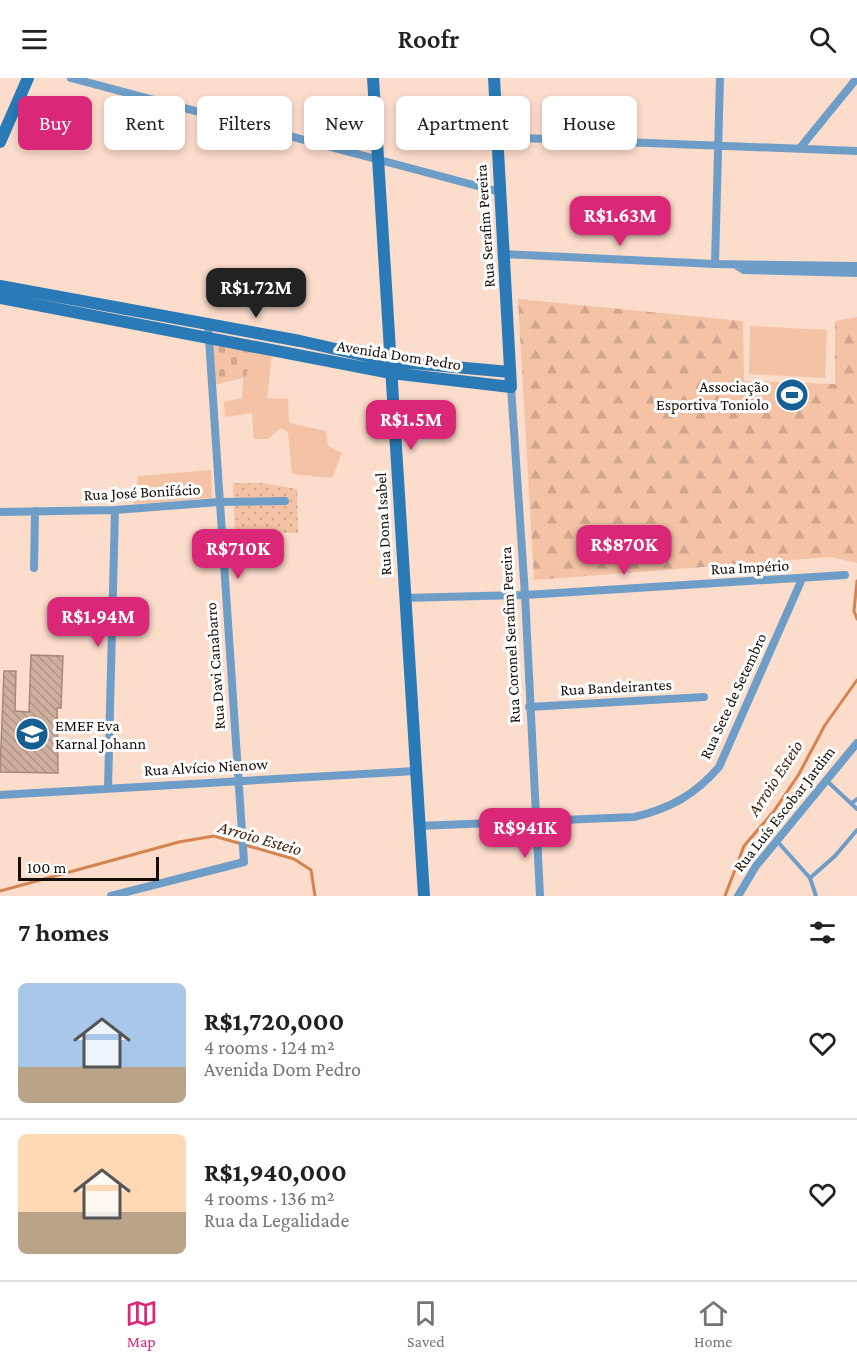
<!DOCTYPE html>
<meta charset="utf-8">
<style>
body{margin:0;font-family:"Crimson Pro",serif;background:#f6f6f6;color:#202124;height:100vh;display:flex;flex-direction:column;font-size:22px;white-space:nowrap}
*{box-sizing:border-box;margin:0}
p{font-size:20px;color:#757577}
.icon{flex:none;width:33px;height:33px;fill:none;stroke:currentColor;stroke-width:2;stroke-linecap:round;stroke-linejoin:round}
.map{position:relative;height:818px;overflow:hidden}
.sheet{display:flex;flex-direction:column;background:#fff;flex:1}
.sheet>*{flex:none}
.top-card{position:absolute;left:18px;top:18px;width:822px;height:54px;display:flex;gap:12px}
.scale{position:absolute;left:18px;bottom:15px;width:141px;box-sizing:border-box;padding-left:6px;border:3px solid #170d07;border-top:0;font-size:16px;line-height:21px;white-space:nowrap;color:#170d07;-webkit-text-stroke:4px #fff;paint-order:stroke}
.price{position:absolute;translate:-50% -51px;padding:0 14px;border-radius:12px;background:#db2777;color:#fff;font-size:20px;line-height:39px;filter:drop-shadow(0 2px 3px #0008)}
.price::after{content:'';position:absolute;left:50%;top:36px;width:18px;height:14px;margin-left:-9px;background:inherit;clip-path:polygon(0 0,100% 0,50% 100%)}
.price.on{background:#222;color:#fff}
ul{padding:0;list-style:none}
li{display:flex;align-items:center;gap:18px;height:150px;padding:0 18px}
li+li{border-top:2px solid #e0e0e0}
li span{display:grid;place-items:center;flex:none;width:168px;height:120px;border-radius:9px;color:#555}
li>.icon{margin-inline-start:auto}
span .icon{width:72px;height:72px;fill:#fffc;stroke-width:1}
li b{font-size:26px}
h2{display:flex;justify-content:space-between;align-items:center;height:72px;padding:0 18px;font-size:26px}
.pill{padding:0 21px;border-radius:9px;background:#fff;box-shadow:0 3px 9px #0003;font-size:21px;line-height:54px}
.pill.on{background:#db2777;color:#fff}
header{display:flex;justify-content:space-between;align-items:center;height:78px;padding:0 18px;background:#fff;font-size:27px;font-weight:600}
.tab-bar{display:flex;justify-content:space-around;align-items:center;height:84px;border-top:2px solid #e0e0e0;background:#fff;font-size:16px;color:#757577}
.tab-bar a{display:grid;justify-items:center;gap:3px}
.tab-bar .on{color:#db2777}
.map>svg:first-child{display:block}
.grass{fill:#f4c2a5}
.forest{fill:url(#forest-firs)}
.cemetery{fill:url(#cemetery-stones)}
.park{fill:url(#park-dots)}
.lines{fill:none;stroke-linecap:round;stroke-linejoin:round}
.stream{stroke:#d48351;stroke-width:3}
.building{fill:url(#building-back-hatch);stroke:#a68978;stroke-width:1.5}
.lane{stroke:#6e9ec8;stroke-width:4}
.street{stroke:#6e9ec8;stroke-width:8}
.secondary{stroke:#297ab7;stroke-width:12}
.labels{text-anchor:middle;dominant-baseline:central;stroke-width:6;stroke-linejoin:round;paint-order:stroke}
.street-label{font-size:16px;fill:#170d07;stroke:#fff}
.poi-label{font-size:16px;fill:#170d07;stroke:#fff;text-anchor:end}
.water-label{font-size:18px;font-style:italic;fill:#462510;stroke:#fff}
</style>
<header><svg class="icon" aria-label="menu" viewBox="0 0 24 24"><path d="M4 6h16M4 12h16M4 18h16"/></svg>Roofr<svg class="icon" aria-label="search" viewBox="0 0 24 24"><circle cx="10" cy="10" r="6"/><path d="M15 15l6 6"/></svg></header>
<div class="map">
<svg width="857" height="818" viewBox="0 0 857 818">
<defs>
<pattern id="forest-firs" width="22" height="20" patternUnits="userSpaceOnUse" patternTransform="scale(1.5)"><rect width="22" height="20" fill="#f4c2a5"/><path d="M5 1l3.5 6h-7zM16 11l3.5 6h-7z" fill="#d0a68d"/></pattern>
<pattern id="cemetery-stones" width="16" height="16" patternUnits="userSpaceOnUse" patternTransform="scale(1.5)"><rect width="16" height="16" fill="#f4c2a5"/><path d="M2 7V4a2 2 0 0 1 4 0v3zM10 15v-3a2 2 0 0 1 4 0v3z" fill="#d0a68d"/></pattern>
<pattern id="park-dots" width="8" height="8" patternUnits="userSpaceOnUse" patternTransform="scale(1.5)"><rect width="8" height="8" fill="#f4c2a5"/><path d="M2 2h.1M6 6h.1" fill="none" stroke="#d0a68d" stroke-width="1.8" stroke-linecap="round"/></pattern>
<pattern id="building-back-hatch" width="6" height="6" patternUnits="userSpaceOnUse" patternTransform="scale(1.5)"><rect width="6" height="6" fill="#ceaf9e"/><path d="M-1 5l2 2M0 0l6 6M5-1l2 2" fill="none" stroke="#b09587"/></pattern>
</defs>
<rect width="100%" height="100%" fill="#fcdccb"/>
<path class="grass" d="M 750,248 L 827,252 L 825,300 L 749,296 Z
M 245,272 L 272,276 L 267,320 L 288,321 L 289,345 L 326,353 L 328,368 L 342,375 L 332,400 L 292,396 L 288,354 L 281,350 L 268,361 L 254,361 L 252,335 L 225,339 L 224,324 L 242,320 Z
M 211,392 L 212,420 L 134,426 L 138,398 Z"/>
<path class="forest" d="M 518,221 L 743,243 L 744,303 L 835,306 L 835,243 L 857,239 L 857,485 L 831,479 L 534,502 Z"/>
<path class="cemetery" d="M 212,260 L 253,268 L 246,299 L 215,307 Z"/>
<path class="park" d="M 233,405 L 262,405 L 297,411 L 298,455 L 235,455 Z"/>
<g class="lines">
<path class="stream" d="M 857,503 L 854,533 L 857,541
M 0,813 L 179,764 L 214,758 L 294,781 L 311,792 L 315,818
M 725,818 L 744,768 L 774,733 L 799,696 L 825,647 L 857,602"/>
</g>
<path class="building" d="M 31,577 L 63,578 L 61,630 L 57,630 L 58,695 L 0,694 L 4,593 L 16,593 L 15,633 L 29,634 Z"/>
<g class="lines">
<path class="lane" d="M 827,703 L 857,731
M 852,725 L 857,721
M 777,763 L 810,800 L 816,818
M 810,800 L 835,778 L 857,752"/>
<path class="street" d="M 71,0 L 500,114
M 495,59 L 857,73
M 800,70 L 857,0
M 503,176 L 715,186 L 857,188
M 715,186 L 720,0
M 736,187 L 744,192 L 857,195
M 511,309 L 525,517 L 540,818
M 0,434 L 115,432 L 219,424 L 285,423
M 34,490 L 35,433
M 404,520 L 525,517 L 845,497
M 529,629 L 704,619
M 108,710 L 115,432
M 0,717 L 415,693
M 418,748 L 634,739 C 669,731 695,717 719,689 L 802,501
M 111,818 L 244,784 L 208,246
M 738,818 L 756,788 L 857,665"/>
<path class="secondary" d="M 373,0 L 424,818
M 0,64 L 28,0
M 0,208 L 300,263 L 389,283 L 510,294
M 0,220 L 391,295 L 511,309 L 494,0"/>
</g>
<defs>
<symbol id="stadium-disc" viewBox="-11 -11 22 22"><circle r="9.5" fill="#175f93" stroke="#fff"/><path d="M0-5a6.5 5 0 1 0 0 10a6.5 5 0 1 0 0-10ZM-3.5-1.8h7v3.6h-7Z" fill="#fff"/></symbol>
<symbol id="school-disc" viewBox="-11 -11 22 22"><circle r="9.5" fill="#175f93" stroke="#fff"/><path d="M0-5L7-2L0 1L-7-2ZM-4 1L0 2.5L4 1V4Q0 6-4 4Z" fill="#fff"/></symbol>
</defs>
<g fill-rule="evenodd">
<use href="#stadium-disc" x="773" y="298" width="38" height="38"/>
<use href="#school-disc" x="13" y="637" width="38" height="38"/>
</g>
<g class="labels">
<g class="street-label">
<text transform="translate(485 148) rotate(-94)">Rua Serafim Pereira</text>
<text transform="translate(399 277) rotate(9)">Avenida Dom Pedro</text>
<text transform="translate(142 414) rotate(-3)">Rua José Bonifácio</text>
<text transform="translate(383 446) rotate(-93)">Rua Dona Isabel</text>
<text transform="translate(750 489) rotate(-3)">Rua Império</text>
<text transform="translate(510 557) rotate(-93)">Rua Coronel Serafim Pereira</text>
<text transform="translate(215 588) rotate(-94)">Rua Davi Canabarro</text>
<text transform="translate(616 609) rotate(-3)">Rua Bandeirantes</text>
<text transform="translate(733 618) rotate(-65)">Rua Sete de Setembro</text>
<text transform="translate(206 689) rotate(-3)">Rua Alvício Nienow</text>
<text transform="translate(784 731) rotate(-52)">Rua Luís Escobar Jardim</text>
</g>
<g class="poi-label">
<text x="769" y="308">Associação<tspan x="769" dy="18">Esportiva Toniolo</tspan></text>
<text x="55" y="647" text-anchor="start">EMEF Eva<tspan x="55" dy="18">Karnal Johann</tspan></text>
</g>
<g class="water-label">
<text transform="translate(775 700) rotate(-57)">Arroio Esteio</text>
<text transform="translate(260 760) rotate(16)">Arroio Esteio</text>
</g>
</g>
</svg>
<div class="scale">100 m</div>
<b class="price" style="left:620px;top:169px">R$1.63M</b>
<b class="price on" style="left:256px;top:241px">R$1.72M</b>
<b class="price" style="left:411px;top:373px">R$1.5M</b>
<b class="price" style="left:624px;top:498px">R$870K</b>
<b class="price" style="left:238px;top:502px">R$710K</b>
<b class="price" style="left:98px;top:570px">R$1.94M</b>
<b class="price" style="left:525px;top:781px">R$941K</b>
<div class="top-card">
<a class="pill on">Buy</a>
<a class="pill">Rent</a>
<a class="pill">Filters</a>
<a class="pill">New</a>
<a class="pill">Apartment</a>
<a class="pill">House</a>
</div>
</div>
<section class="sheet">
<h2>7 homes<svg class="icon" aria-label="filters" viewBox="0 0 24 24"><path d="M4 7h16M4 17h16"/><circle cx="9" cy="7" r="2"/><circle cx="15" cy="17" r="2"/></svg></h2>
<ul>
<li><span style="background:linear-gradient(#a9c7e8 70%,#b9a48a 0)"><svg class="icon" aria-label="home" viewBox="0 0 24 24"><path d="M3 11l9-7 9 7M6 9v11h12V9"/></svg></span><div><b>R$1,720,000</b><p>4 rooms · 124 m²</p><p>Avenida Dom Pedro</p></div><svg class="icon" aria-label="heart" viewBox="0 0 24 24"><path d="M12 20l-8-8c-3-5 5-10 8-4 3-6 11-1 8 4z"/></svg></li>
<li><span style="background:linear-gradient(#ffd9b3 65%,#b9a48a 0)"><svg class="icon" aria-label="home" viewBox="0 0 24 24"><path d="M3 11l9-7 9 7M6 9v11h12V9"/></svg></span><div><b>R$1,940,000</b><p>4 rooms · 136 m²</p><p>Rua da Legalidade</p></div><svg class="icon" aria-label="heart" viewBox="0 0 24 24"><path d="M12 20l-8-8c-3-5 5-10 8-4 3-6 11-1 8 4z"/></svg></li>
</ul>
</section>
<nav class="tab-bar">
<a class="on"><svg class="icon" aria-label="map" viewBox="0 0 24 24"><path d="M3 6l6-2 6 2 6-2v14l-6 2-6-2-6 2zM9 4v14M15 6v14"/></svg>Map</a>
<a><svg class="icon" aria-label="saved" viewBox="0 0 24 24"><path d="M7 4h10v16l-5-4-5 4z"/></svg>Saved</a>
<a><svg class="icon" aria-label="home" viewBox="0 0 24 24"><path d="M3 11l9-7 9 7M6 9v11h12V9"/></svg>Home</a>
</nav>
